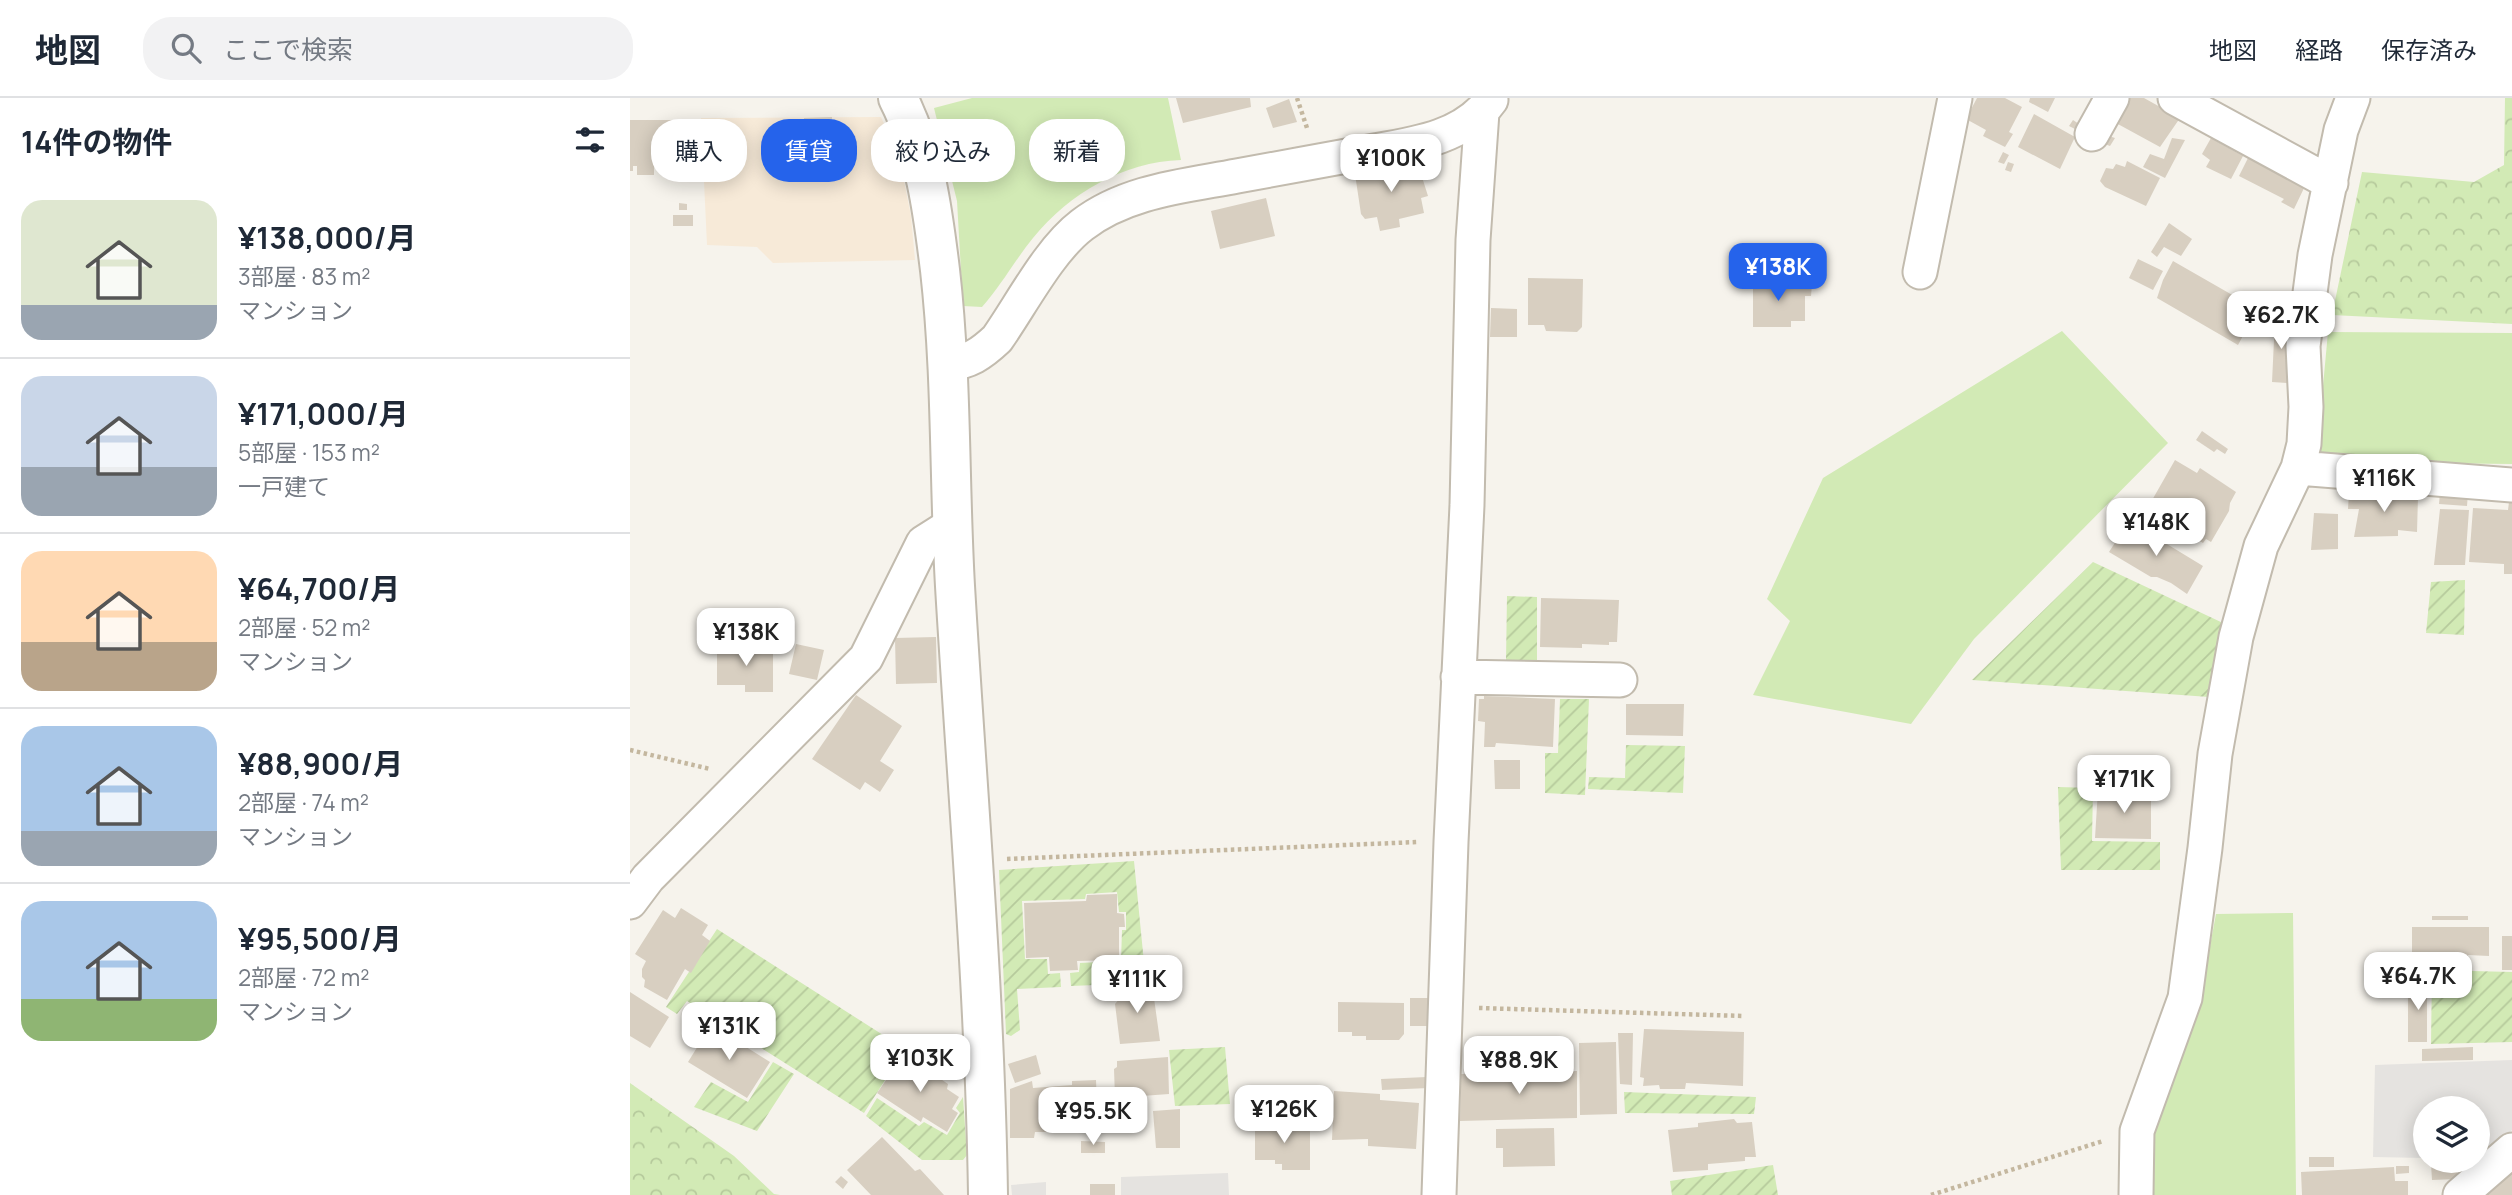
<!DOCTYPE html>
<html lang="ja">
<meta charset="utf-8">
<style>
body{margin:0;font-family:Manrope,"Noto Sans JP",sans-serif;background:#f2f2f3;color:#1f2937;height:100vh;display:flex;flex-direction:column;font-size:26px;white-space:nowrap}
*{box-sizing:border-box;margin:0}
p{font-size:23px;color:#747a83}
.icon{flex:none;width:38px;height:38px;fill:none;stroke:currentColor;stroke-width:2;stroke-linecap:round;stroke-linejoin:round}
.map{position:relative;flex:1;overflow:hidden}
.drawer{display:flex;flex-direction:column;background:#fff;width:630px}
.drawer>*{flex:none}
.hud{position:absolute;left:21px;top:21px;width:665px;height:63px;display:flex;gap:14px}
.controls{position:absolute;left:1783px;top:998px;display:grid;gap:14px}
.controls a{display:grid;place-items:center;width:77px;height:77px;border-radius:50%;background:#fff;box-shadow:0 4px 18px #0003;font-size:35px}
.price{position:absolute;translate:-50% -60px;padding:0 16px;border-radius:14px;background:#fff;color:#222;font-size:23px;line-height:46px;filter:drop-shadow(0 2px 4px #0008)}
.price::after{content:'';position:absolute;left:50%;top:42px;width:21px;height:16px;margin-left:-10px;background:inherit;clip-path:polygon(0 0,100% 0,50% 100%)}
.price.current{background:#2563eb;color:#fff}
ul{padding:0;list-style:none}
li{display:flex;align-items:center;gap:21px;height:175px;padding:0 21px}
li+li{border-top:2px solid #e0e1e3}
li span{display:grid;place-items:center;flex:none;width:196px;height:140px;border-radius:21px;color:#555}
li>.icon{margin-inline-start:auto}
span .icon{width:84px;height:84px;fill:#fffc;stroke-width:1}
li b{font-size:30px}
h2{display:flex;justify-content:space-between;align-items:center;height:84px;padding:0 21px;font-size:30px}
.chip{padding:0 24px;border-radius:28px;background:#fff;box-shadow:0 4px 18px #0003;font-size:24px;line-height:63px}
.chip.current{background:#2563eb;color:#fff}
header{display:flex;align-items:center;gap:42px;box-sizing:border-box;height:98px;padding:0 35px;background:#fff;border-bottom:2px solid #e0e1e3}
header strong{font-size:33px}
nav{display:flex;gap:38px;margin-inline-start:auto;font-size:24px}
.search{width:490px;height:63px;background:#f2f2f3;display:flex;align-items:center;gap:18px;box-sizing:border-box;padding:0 24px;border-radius:28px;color:#747a83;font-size:26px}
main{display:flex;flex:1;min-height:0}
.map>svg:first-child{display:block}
.commercial{fill:#f7ead8}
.grass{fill:#d2eab5}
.forest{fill:url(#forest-crowns)}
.garden{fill:url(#garden-furrows)}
.parking{fill:#e5e3e0}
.building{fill:#d8cfc1}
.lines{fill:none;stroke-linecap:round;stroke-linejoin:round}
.minor-casing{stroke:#c2bbae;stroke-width:37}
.tertiary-casing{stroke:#c2bbae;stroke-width:42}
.path{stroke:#c4b79f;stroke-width:4.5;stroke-dasharray:3.5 3.5;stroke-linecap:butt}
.minor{stroke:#fff;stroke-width:33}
.tertiary{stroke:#fff;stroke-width:38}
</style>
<header>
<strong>地図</strong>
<div class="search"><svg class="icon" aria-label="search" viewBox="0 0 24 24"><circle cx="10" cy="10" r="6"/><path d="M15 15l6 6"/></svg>ここで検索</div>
<nav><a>地図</a><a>経路</a><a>保存済み</a></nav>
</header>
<main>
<section class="drawer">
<h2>14件の物件<svg class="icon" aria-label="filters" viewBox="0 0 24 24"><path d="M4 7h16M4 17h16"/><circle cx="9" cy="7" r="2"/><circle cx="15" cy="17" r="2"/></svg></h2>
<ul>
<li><span style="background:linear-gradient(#dfe7d0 75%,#9aa5b1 0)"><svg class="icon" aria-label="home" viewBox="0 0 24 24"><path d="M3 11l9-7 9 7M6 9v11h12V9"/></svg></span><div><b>¥138,000/月</b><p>3部屋 · 83 m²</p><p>マンション</p></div></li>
<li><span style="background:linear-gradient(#c9d6e8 65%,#9aa5b1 0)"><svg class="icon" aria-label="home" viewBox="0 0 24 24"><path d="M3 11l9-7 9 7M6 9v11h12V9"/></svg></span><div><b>¥171,000/月</b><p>5部屋 · 153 m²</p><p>一戸建て</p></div></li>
<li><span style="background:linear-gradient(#ffd9b3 65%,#b9a48a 0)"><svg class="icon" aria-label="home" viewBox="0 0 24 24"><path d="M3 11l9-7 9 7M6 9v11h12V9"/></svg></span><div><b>¥64,700/月</b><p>2部屋 · 52 m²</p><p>マンション</p></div></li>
<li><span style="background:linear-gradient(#a9c7e8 75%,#9aa5b1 0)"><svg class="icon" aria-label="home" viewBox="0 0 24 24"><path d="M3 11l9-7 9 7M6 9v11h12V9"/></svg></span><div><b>¥88,900/月</b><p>2部屋 · 74 m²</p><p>マンション</p></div></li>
<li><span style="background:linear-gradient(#a9c7e8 70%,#8fb573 0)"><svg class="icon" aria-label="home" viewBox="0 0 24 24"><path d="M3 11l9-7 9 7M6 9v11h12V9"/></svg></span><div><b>¥95,500/月</b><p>2部屋 · 72 m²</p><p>マンション</p></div></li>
</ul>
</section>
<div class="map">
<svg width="1882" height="1097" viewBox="0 0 1882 1097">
<defs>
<pattern id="forest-crowns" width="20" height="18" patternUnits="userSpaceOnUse" patternTransform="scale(1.75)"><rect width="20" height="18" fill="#d2eab5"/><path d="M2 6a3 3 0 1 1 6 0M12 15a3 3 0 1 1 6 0" fill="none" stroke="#b6ca9c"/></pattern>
<pattern id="garden-furrows" width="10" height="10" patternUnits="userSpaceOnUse" patternTransform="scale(1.75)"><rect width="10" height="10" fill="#d2eab5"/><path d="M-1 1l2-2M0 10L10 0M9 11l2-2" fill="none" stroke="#b6ca9c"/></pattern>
</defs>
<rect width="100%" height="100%" fill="#f6f3ec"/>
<path class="commercial" d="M 251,19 L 270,62 L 281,118 L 285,162 L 143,165 L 127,149 L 77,147 L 71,20 Z"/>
<path class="grass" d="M 342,0 L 538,0 L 551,62 C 493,64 440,95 403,140 C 385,162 371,188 352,209 L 333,208 L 327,103 L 304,10 Z
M 1432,233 L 1538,345 L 1344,541 L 1281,626 L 1123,597 L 1160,523 L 1137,501 L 1193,380 Z
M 1698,234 L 1882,235 L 1882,366 L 1698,364 L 1687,353 Z
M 1663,815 L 1666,1097 L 1516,1097 L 1522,1032 L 1569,907 L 1586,816 Z"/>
<path class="forest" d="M 1875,0 L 1882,0 L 1882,226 L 1702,217 L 1732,74 L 1844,84 L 1874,67 Z
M 0,985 L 104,1058 L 144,1096 L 150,1097 L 0,1097 Z"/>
<path class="garden" d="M 1463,464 L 1593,525 L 1579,599 L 1342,582 Z
M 1835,482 L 1834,537 L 1796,535 L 1801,484 Z
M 877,498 L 907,499 L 907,563 L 876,563 Z
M 930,601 L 959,601 L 955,697 L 915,695 L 915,655 L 928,655 Z
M 996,647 L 1055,648 L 1053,695 L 958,691 L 959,679 L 995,680 Z
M 1428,689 L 1463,690 L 1462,743 L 1530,744 L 1530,772 L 1431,772 Z
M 504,763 L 516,885 L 489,888 L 488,896 L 465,898 L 465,887 L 441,888 L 440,875 L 449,874 L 450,865 L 491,863 L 492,832 L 496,832 L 496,814 L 489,814 L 487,794 L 456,796 L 455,801 L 392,803 L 395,861 L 417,861 L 418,876 L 430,875 L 431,889 L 387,891 L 390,932 L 381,938 L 376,936 L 369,772 Z
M 87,831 L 275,951 L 234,1015 L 57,903 L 47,916 L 36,909 Z
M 1802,872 L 1882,874 L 1882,944 L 1801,946 Z
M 595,949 L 600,1006 L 545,1008 L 539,952 Z
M 143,964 L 164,976 L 127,1033 L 64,1009 L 81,984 L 118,1004 Z
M 994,994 L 1126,999 L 1124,1016 L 995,1015 Z
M 333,999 L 337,1057 L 333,1062 L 292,1062 L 236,1018 L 247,1000 L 289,1028 L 294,1024 L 317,1037 L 330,1015 L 326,1010 Z
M 1143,1067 L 1148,1097 L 1042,1097 L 1040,1083 Z"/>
<path class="parking" d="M 1882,962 L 1882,1032 L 1851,1061 L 1848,1061 L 1848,1010 L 1796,1010 L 1795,1060 L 1743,1059 L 1745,967 Z
M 598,1075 L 599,1097 L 491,1097 L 491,1079 Z
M 416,1084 L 416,1097 L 382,1097 L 381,1087 Z"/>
<path class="building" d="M 546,0 L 620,0 L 621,9 L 553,25 Z
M 1347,0 L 1375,0 L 1392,9 L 1379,34 L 1383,36 L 1375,49 L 1353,38 L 1356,32 L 1336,21 Z
M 1400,0 L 1425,0 L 1418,14 L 1399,4 Z
M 1497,0 L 1514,0 L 1550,20 L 1530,49 L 1486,25 Z
M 659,1 L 667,24 L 643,30 L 636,10 Z
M 1404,16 L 1445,39 L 1430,71 L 1388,49 Z
M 202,19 L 203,48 L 175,49 L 174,20 Z
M 0,22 L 59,22 L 59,68 L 24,68 L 24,77 L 7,77 L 7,68 L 3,68 L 3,73 L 0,73 Z
M 1443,22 L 1449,26 L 1445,31 L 1439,28 Z
M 1476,37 L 1485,40 L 1480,48 L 1472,45 Z
M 1542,40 L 1555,42 L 1535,80 L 1513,69 L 1520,56 L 1534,61 Z
M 1581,40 L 1613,58 L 1601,81 L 1576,69 L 1580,62 L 1572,56 Z
M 1373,54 L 1379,57 L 1374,66 L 1368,64 Z
M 1618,60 L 1675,88 L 1664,111 L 1651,104 L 1654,101 L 1609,78 Z
M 781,62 L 786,81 L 792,79 L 798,98 L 791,100 L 794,115 L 769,121 L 770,129 L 750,133 L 747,119 L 735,121 L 731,116 L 725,76 Z
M 1497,63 L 1530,80 L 1516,108 L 1475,89 L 1470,83 L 1476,70 L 1483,71 L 1486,66 L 1495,69 Z
M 1378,64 L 1384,66 L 1381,74 L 1375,72 Z
M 636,100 L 645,138 L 590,151 L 581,113 Z
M 49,105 L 57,106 L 57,112 L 49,112 Z
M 43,117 L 63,117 L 63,128 L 43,128 Z
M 1539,125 L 1562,141 L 1551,158 L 1534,149 L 1527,159 L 1521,154 Z
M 1508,161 L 1533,173 L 1523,192 L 1499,180 Z
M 1543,163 L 1632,214 L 1620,234 L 1615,234 L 1608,247 L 1527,200 L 1533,182 Z
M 898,180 L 953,181 L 952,229 L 947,234 L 916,233 L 914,227 L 898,227 Z
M 1123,180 L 1144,180 L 1144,186 L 1182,186 L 1181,198 L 1175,198 L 1175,223 L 1161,223 L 1161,229 L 1123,229 Z
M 861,210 L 887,211 L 887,239 L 860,239 Z
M 1645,221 L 1660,222 L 1657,285 L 1642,284 Z
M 1572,333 L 1598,351 L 1595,356 L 1587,351 L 1584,354 L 1566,342 Z
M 1545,362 L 1567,375 L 1570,370 L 1606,394 L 1600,405 L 1599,413 L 1581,444 L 1576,441 L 1573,445 L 1517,411 Z
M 1759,391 L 1768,392 L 1769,398 L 1788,399 L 1787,434 L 1768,432 L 1768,438 L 1724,439 L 1729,411 L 1718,411 L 1719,394 L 1758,396 Z
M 1810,394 L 1838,395 L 1837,408 L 1809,406 Z
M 1879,404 L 1882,404 L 1882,476 L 1874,476 L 1874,466 L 1839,464 L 1843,410 L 1878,412 Z
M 1810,411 L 1839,412 L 1835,467 L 1804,467 Z
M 1684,415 L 1708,416 L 1708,451 L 1681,452 Z
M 1499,423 L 1573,468 L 1557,496 L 1541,485 L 1527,479 L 1521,479 L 1479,454 Z
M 911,500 L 989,502 L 987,544 L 979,544 L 979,547 L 952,546 L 952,550 L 910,549 Z
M 306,539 L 307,585 L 266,586 L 265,540 Z
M 166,546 L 194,552 L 187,582 L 159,576 Z
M 87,550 L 143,550 L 143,594 L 115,594 L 115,587 L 87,587 Z
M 226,597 L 272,628 L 250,663 L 264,672 L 250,694 L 235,684 L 230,692 L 182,661 Z
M 854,598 L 925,601 L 923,649 L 866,645 L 865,649 L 854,649 L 855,624 L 848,623 L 849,601 L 854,601 Z
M 996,606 L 1054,606 L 1053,638 L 996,637 Z
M 864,662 L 890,662 L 890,691 L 865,691 Z
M 1468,692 L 1521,694 L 1521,741 L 1465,740 Z
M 487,796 L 487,815 L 494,816 L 495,829 L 489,829 L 489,862 L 447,863 L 448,872 L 420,873 L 419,859 L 396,860 L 394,805 L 456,803 L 457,797 Z
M 51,810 L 78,827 L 72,837 L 80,843 L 61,875 L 55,871 L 37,902 L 14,889 L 15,882 L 12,879 L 12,871 L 16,863 L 5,856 L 33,812 L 45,820 Z
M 1802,818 L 1838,818 L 1838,822 L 1802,822 Z
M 1782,829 L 1859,829 L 1859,858 L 1838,857 L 1838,868 L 1782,868 Z
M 1872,838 L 1882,838 L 1882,872 L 1872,872 Z
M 1778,885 L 1797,885 L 1797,944 L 1778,944 Z
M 522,886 L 530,943 L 490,946 L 485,906 L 490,900 L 490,889 Z
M 0,894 L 39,919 L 20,950 L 0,938 Z
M 780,900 L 804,900 L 804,928 L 780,928 Z
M 708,904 L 774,905 L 774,936 L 769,942 L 736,942 L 736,938 L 722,938 L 722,934 L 708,934 Z
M 81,927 L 140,964 L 117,1000 L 58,964 Z
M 1014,931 L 1114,934 L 1113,988 L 1056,985 L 1055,991 L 1030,991 L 1029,987 L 1013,988 L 1014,980 L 1010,979 Z
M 988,935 L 1003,935 L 1002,987 L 990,986 Z
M 986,944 L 987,1016 L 950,1017 L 949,945 Z
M 1843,949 L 1843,962 L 1792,963 L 1792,951 Z
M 274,956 L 318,986 L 317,991 L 329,999 L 322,1011 L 328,1015 L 317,1034 L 293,1019 L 291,1024 L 247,995 Z
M 406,957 L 411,976 L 385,985 L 378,966 Z
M 538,959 L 539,996 L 485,1000 L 484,971 L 487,969 L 487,963 Z
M 947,973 L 947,1020 L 830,1023 L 831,976 Z
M 797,979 L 799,990 L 752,992 L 751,981 Z
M 466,982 L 468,1034 L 405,1034 L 404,1040 L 380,1040 L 380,991 L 402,983 L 403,990 L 442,987 L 442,983 Z
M 704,993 L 750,996 L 750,1002 L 789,1005 L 786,1051 L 738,1048 L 738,1041 L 702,1042 Z
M 683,994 L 692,994 L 692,1010 L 682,1010 Z
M 550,1011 L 550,1050 L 526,1050 L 523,1013 Z
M 1104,1021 L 1107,1025 L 1122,1024 L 1126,1059 L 1115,1059 L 1115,1063 L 1078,1066 L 1078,1072 L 1043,1074 L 1038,1032 L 1068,1029 L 1068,1025 Z
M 625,1026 L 680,1026 L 680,1072 L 652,1072 L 652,1066 L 645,1066 L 645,1062 L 625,1062 Z
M 924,1030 L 925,1068 L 873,1069 L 873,1050 L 866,1050 L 866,1031 Z
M 252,1039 L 285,1073 L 290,1071 L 314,1097 L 241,1097 L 217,1072 Z
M 451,1043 L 475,1044 L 475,1055 L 451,1055 Z
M 1679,1059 L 1704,1059 L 1704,1069 L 1679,1069 Z
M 1827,1065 L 1828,1081 L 1802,1082 L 1801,1066 Z
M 1766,1068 L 1779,1068 L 1779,1075 L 1766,1076 Z
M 1764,1069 L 1765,1083 L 1778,1083 L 1778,1097 L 1672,1097 L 1671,1074 Z
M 1882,1073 L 1882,1097 L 1857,1097 Z
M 211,1078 L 218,1084 L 213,1091 L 205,1084 Z
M 460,1086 L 485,1086 L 485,1097 L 460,1097 Z"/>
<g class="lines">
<defs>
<path id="minor" d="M 1545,0 L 1701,85
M 1462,36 L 1482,0
M 1290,174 L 1325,0
M 318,266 C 339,264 351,256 367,241 C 391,207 419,152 452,127 C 496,93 554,88 607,78 C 649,70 691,63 733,55 C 778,47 832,42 861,2
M 1668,370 L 1882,387
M 828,579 L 990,582
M 0,804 L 18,780 L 236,560 L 293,445 L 323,426
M 809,1097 L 821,744 L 837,407 L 843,142 L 852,14
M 1506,1097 L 1507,1033 L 1555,900 L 1575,750 L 1585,656 L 1606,539 L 1631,448 L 1668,370 L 1674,346 L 1676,309 L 1673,248 L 1685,157 L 1711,32 L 1723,0
M 1830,1097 L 1882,1052"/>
<path id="tertiary" d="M 268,0 C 295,53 303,114 310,172 C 322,277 319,382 325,488 C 337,691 355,894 358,1097"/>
</defs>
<use href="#minor" class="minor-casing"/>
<use href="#tertiary" class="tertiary-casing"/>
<path class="path" d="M 667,0 L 678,33
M 0,652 L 80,671
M 377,761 L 788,744
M 849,910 L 1114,918
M 1301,1097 L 1473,1043"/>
<use href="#minor" class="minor"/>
<use href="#tertiary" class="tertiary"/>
</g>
</svg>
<div class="controls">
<a><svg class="icon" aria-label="layers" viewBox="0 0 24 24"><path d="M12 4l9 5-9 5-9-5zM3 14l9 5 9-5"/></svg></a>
</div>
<b class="price" style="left:761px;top:96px">¥100K</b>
<b class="price current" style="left:1148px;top:205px">¥138K</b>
<b class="price" style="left:1651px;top:253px">¥62.7K</b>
<b class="price" style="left:1754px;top:416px">¥116K</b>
<b class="price" style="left:1526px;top:460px">¥148K</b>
<b class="price" style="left:116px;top:570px">¥138K</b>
<b class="price" style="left:1494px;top:717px">¥171K</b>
<b class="price" style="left:1788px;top:914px">¥64.7K</b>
<b class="price" style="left:507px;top:917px">¥111K</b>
<b class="price" style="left:99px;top:964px">¥131K</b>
<b class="price" style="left:290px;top:996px">¥103K</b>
<b class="price" style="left:889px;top:998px">¥88.9K</b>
<b class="price" style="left:654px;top:1047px">¥126K</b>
<b class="price" style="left:463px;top:1049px">¥95.5K</b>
<div class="hud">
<a class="chip">購入</a>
<a class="chip current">賃貸</a>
<a class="chip">絞り込み</a>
<a class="chip">新着</a>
</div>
</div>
</main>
